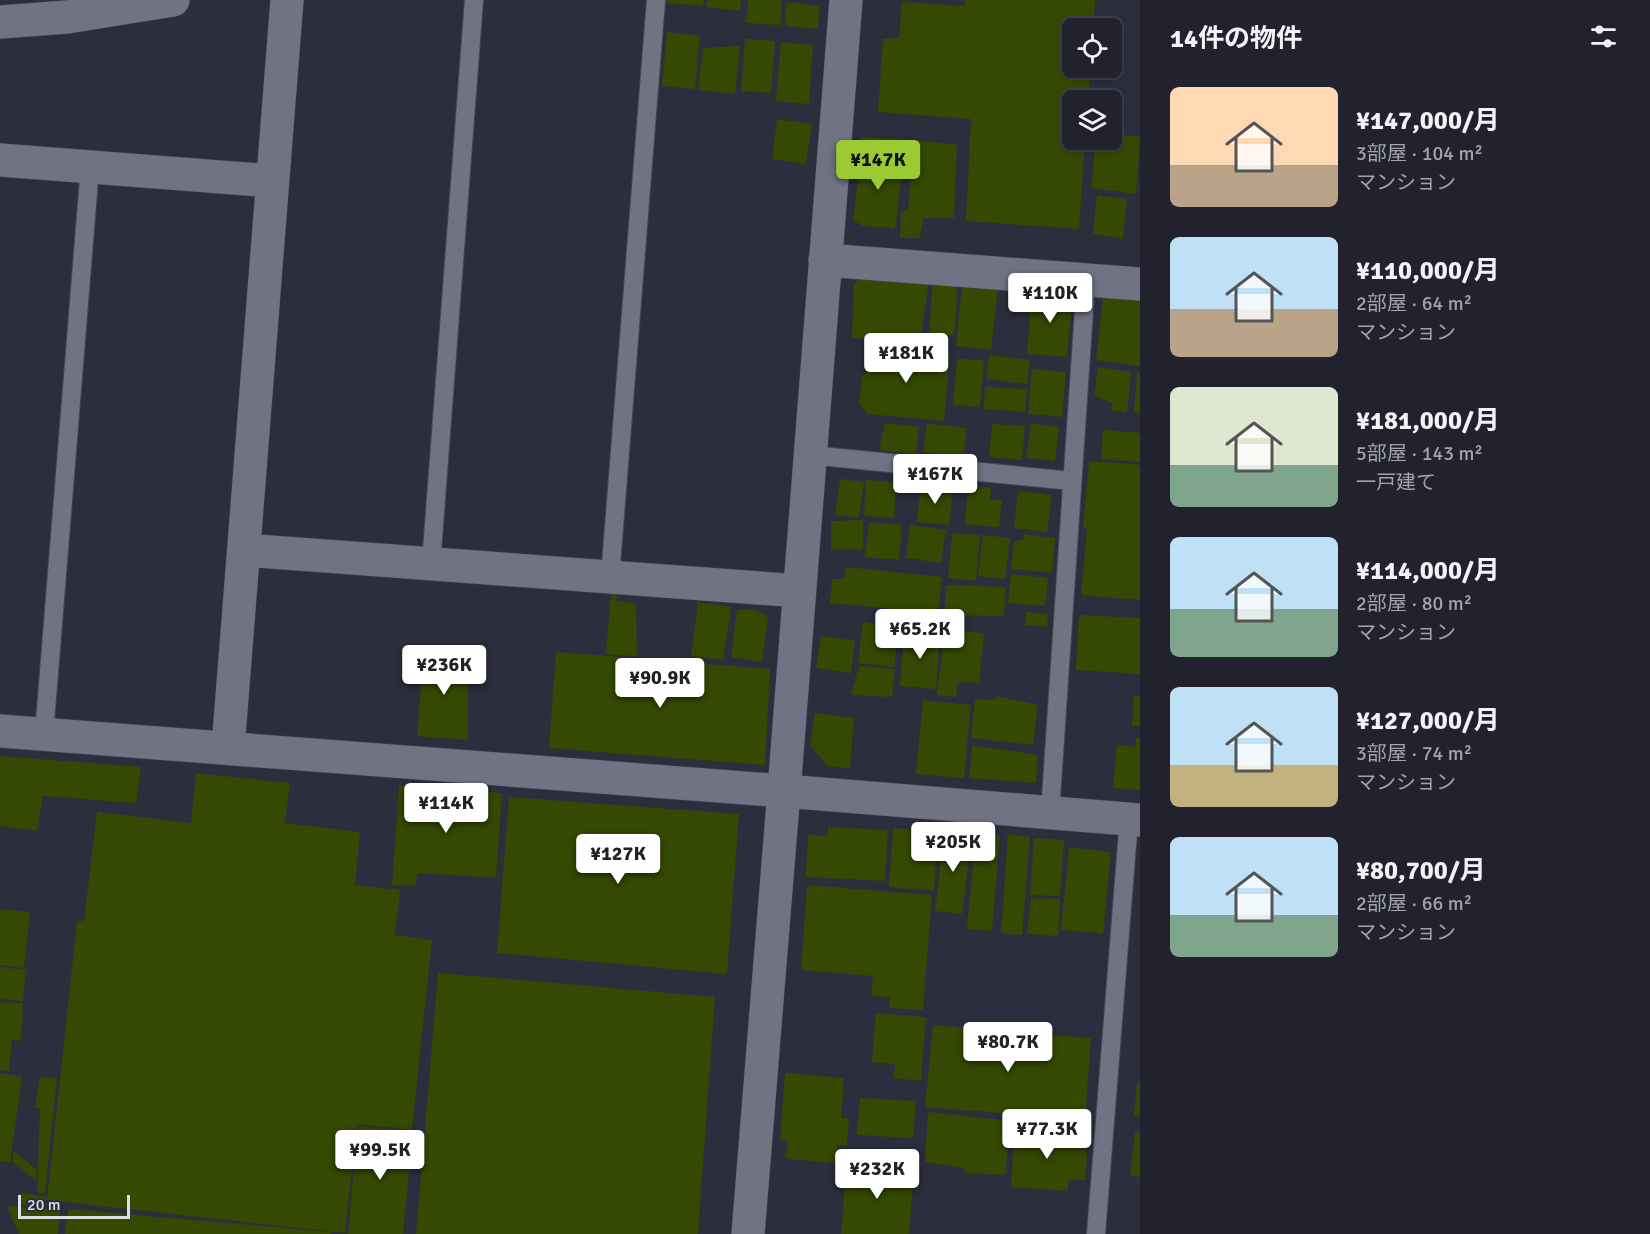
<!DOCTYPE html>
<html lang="ja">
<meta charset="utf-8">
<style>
body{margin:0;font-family:Signika,"Noto Sans JP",sans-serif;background:#2d2f3a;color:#f1f3f6;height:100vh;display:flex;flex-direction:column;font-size:22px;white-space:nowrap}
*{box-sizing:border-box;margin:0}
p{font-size:20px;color:#a2a4aa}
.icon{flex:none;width:33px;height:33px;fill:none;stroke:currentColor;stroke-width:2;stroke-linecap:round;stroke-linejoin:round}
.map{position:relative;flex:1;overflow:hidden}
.drawer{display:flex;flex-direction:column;background:#21222e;width:510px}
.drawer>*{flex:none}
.controls{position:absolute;left:1062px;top:18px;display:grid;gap:12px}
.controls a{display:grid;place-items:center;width:60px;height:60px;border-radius:9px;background:#21222e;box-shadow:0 3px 9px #0003,0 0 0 2px #3e3f4a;font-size:30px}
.scale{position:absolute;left:18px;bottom:15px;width:112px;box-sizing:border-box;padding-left:6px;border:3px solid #dbdde7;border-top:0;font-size:16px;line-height:21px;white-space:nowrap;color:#dbdde7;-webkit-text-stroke:4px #2c2e3d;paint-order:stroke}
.price{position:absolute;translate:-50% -51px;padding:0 14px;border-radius:6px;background:#fff;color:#222;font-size:20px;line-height:39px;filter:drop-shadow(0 2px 3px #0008)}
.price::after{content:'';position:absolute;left:50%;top:36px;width:18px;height:14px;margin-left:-9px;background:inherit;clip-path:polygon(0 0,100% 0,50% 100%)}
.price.selected{background:#9cca32;color:#111}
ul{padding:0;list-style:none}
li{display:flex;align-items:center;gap:18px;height:150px;padding:0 30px}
li span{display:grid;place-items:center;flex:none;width:168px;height:120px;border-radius:9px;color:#555}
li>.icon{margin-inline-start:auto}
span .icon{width:72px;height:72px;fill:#fffc;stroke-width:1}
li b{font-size:26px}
h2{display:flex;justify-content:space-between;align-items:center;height:72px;padding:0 30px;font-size:26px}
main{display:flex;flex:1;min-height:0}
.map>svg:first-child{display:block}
.building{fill:#354903}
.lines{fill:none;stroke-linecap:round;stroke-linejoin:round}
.service-casing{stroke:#484a56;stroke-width:20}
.minor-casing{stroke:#484a56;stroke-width:34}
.tertiary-casing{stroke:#484a56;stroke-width:34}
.service{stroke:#717384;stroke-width:18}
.minor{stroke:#717384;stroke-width:33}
.tertiary{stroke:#717384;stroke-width:33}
</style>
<main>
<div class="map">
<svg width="1140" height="1234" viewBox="0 0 1140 1234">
<rect width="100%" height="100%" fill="#2c2e3d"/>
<path class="building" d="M 667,0 L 704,0 L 703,6 L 667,3 Z
M 707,0 L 741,0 L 740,11 L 706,7 Z
M 748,0 L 782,0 L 781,25 L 746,23 Z
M 965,0 L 1095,0 L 1093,28 L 1072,28 L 1072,68 L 1090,68 L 1088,100 L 1072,100 L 1072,140 L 1085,140 L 1079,229 L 966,221 L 971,119 L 878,112 L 883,39 L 899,38 L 902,2 L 965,6 Z
M 786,2 L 819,6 L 818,29 L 785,26 Z
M 667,32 L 700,36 L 695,89 L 662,86 Z
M 745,39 L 775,41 L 771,93 L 741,91 Z
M 781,42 L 813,45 L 809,104 L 776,101 Z
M 740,46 L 735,94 L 698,90 L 703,48 Z
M 777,119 L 812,124 L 806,164 L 772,159 Z
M 1112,133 L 1140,137 L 1136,194 L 1091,188 L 1096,140 L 1112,140 Z
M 861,137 L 902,139 L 901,153 L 861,150 Z
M 914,140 L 957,145 L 954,218 L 924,218 L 919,238 L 900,238 L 901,212 L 908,209 Z
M 861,154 L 904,159 L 895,228 L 863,226 L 853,220 Z
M 1097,195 L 1127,199 L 1123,239 L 1093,234 Z
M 862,277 L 929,281 L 920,343 L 852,338 L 854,284 Z
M 933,281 L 958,284 L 954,335 L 929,334 Z
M 962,285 L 998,288 L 991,350 L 956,346 Z
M 1032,290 L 1073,294 L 1067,357 L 1027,354 Z
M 1103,296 L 1140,301 L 1140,366 L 1096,360 Z
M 870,347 L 950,354 L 944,421 L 867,414 L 859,403 L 862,377 L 868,371 Z
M 989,355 L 1030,360 L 1027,384 L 986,379 Z
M 957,359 L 984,360 L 980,407 L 953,405 Z
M 1098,367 L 1131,372 L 1127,412 L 1111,411 L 1112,403 L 1094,395 Z
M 1032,369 L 1066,372 L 1062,417 L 1028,414 Z
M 1137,373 L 1140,373 L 1140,413 L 1134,412 Z
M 985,387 L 1027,389 L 1025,412 L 984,409 Z
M 885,423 L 919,427 L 916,454 L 879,450 Z
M 927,423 L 967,428 L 963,457 L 923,452 Z
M 1031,423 L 1059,427 L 1055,461 L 1026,458 Z
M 992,424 L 1025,426 L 1022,460 L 989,457 Z
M 1103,430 L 1140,433 L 1140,462 L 1101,459 Z
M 1089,461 L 1140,465 L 1140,600 L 1081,595 L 1087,528 L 1083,528 Z
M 840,479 L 864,482 L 859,518 L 835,515 Z
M 866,480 L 896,482 L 894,518 L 864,516 Z
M 921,485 L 953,488 L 949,525 L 917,522 Z
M 968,486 L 991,488 L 990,499 L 1002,500 L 999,527 L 965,524 Z
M 1018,491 L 1052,495 L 1047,532 L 1014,528 Z
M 863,520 L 863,549 L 831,550 L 831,521 Z
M 869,522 L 902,525 L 899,560 L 865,557 Z
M 910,525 L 946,530 L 941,563 L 906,558 Z
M 952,533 L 980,535 L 976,581 L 948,578 Z
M 1024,534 L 1055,538 L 1052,573 L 1011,569 L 1014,541 L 1023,540 Z
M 983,535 L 1010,538 L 1005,579 L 978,576 Z
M 846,567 L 942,577 L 938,613 L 830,603 L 832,579 L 844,579 Z
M 1011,574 L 1048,578 L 1045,606 L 1008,603 Z
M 947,585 L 1006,587 L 1004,616 L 944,615 Z
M 611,593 L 616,593 L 617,601 L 636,603 L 637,657 L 606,654 Z
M 698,602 L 731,607 L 723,660 L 691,656 Z
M 737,610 L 757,610 L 768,618 L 762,662 L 731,657 Z
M 1026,612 L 1048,614 L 1047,627 L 1025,625 Z
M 1079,615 L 1140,618 L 1140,674 L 1076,670 Z
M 863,622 L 899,626 L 894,667 L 858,663 Z
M 904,630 L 940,634 L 936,689 L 900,686 Z
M 945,630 L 984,633 L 979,683 L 958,682 L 956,697 L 937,695 Z
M 821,636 L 855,641 L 851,673 L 816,668 Z
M 424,650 L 468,652 L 468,740 L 417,736 Z
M 556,652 L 770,669 L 765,765 L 549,748 Z
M 859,666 L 895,669 L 892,697 L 851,695 Z
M 1134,695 L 1140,696 L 1140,726 L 1132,726 Z
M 996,696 L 1038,705 L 1033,745 L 971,738 L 975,699 L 995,700 Z
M 923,700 L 971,705 L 964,778 L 916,774 Z
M 815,713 L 854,718 L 850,768 L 828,767 L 810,745 Z
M 1136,738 L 1140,738 L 1140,790 L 1113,788 L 1117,745 L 1135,747 Z
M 972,745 L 1038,755 L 1036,783 L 969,778 Z
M 0,756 L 141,767 L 136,803 L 43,796 L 37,831 L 0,826 Z
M 196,773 L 290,783 L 285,823 L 360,832 L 355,885 L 400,890 L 395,935 L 432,940 L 412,1130 L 357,1124 L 345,1233 L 47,1200 L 77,921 L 84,921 L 97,812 L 191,823 Z
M 399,786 L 502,793 L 496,878 L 417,873 L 416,886 L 392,885 Z
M 509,797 L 739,814 L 727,974 L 497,953 Z
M 828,827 L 888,830 L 885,881 L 806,877 L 808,835 L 828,836 Z
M 893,828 L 938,832 L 934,891 L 889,887 Z
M 945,831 L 972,835 L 962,914 L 935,911 Z
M 976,832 L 1000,835 L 992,931 L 967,929 Z
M 1008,834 L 1030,837 L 1022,935 L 1001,933 Z
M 1034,838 L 1064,840 L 1060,896 L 1030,895 Z
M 1069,847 L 1111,852 L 1103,933 L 1061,930 Z
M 807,885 L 932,895 L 923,1010 L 889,1008 L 890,997 L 871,996 L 873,976 L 801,970 Z
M 1031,898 L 1060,899 L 1058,936 L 1027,934 Z
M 0,909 L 30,912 L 24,968 L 0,965 Z
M 0,967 L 26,970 L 23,1001 L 0,999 Z
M 438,973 L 715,997 L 698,1234 L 416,1234 Z
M 0,1002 L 23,1003 L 21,1041 L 12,1040 L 9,1071 L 0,1070 Z
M 876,1013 L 926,1017 L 921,1081 L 894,1078 L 895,1064 L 872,1062 Z
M 933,1025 L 1091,1038 L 1085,1120 L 925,1107 Z
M 0,1073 L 22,1077 L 10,1162 L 0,1161 Z
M 785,1073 L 844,1078 L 841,1118 L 849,1118 L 847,1145 L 837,1145 L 836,1163 L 786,1159 L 787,1141 L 780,1140 Z
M 40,1077 L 57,1078 L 45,1193 L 37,1193 L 40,1108 L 35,1108 Z
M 1137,1083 L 1140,1083 L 1140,1115 L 1134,1115 Z
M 860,1098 L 916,1101 L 913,1138 L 857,1135 Z
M 928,1112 L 1011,1121 L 1005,1175 L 965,1173 L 963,1168 L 925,1162 Z
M 1035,1123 L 1059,1125 L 1061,1136 L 1087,1151 L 1085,1180 L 1069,1180 L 1067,1191 L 1011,1187 L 1014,1136 L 1030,1133 Z
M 358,1126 L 413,1131 L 403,1234 L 348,1234 Z
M 1135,1131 L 1140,1131 L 1140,1177 L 1130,1176 Z
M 14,1151 L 37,1170 L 36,1181 L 12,1161 Z
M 847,1162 L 914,1168 L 909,1234 L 841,1234 Z
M 19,1193 L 46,1196 L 45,1207 L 18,1204 Z
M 7,1206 L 60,1210 L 58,1234 L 19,1234 Z
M 68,1209 L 331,1232 L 331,1234 L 65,1234 Z"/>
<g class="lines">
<defs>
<path id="service" d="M 810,455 L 1072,481
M 431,564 L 474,0
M 610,577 L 656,0
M 44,734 L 90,167
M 1050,813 L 1086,280
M 1096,1234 L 1129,819"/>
<path id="minor" d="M 0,22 L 67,17 L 173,0
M 0,160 L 272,181
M 825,260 L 1140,284
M 244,550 L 799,591
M 0,731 L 784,791 L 846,0
M 228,748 L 287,0"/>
<path id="tertiary" d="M 748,1234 L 784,791 L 1140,820"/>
</defs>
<use href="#service" class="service-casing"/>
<use href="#minor" class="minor-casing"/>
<use href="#tertiary" class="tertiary-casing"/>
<use href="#service" class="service"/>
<use href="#minor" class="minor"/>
<use href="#tertiary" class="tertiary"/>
</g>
</svg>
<div class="controls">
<a><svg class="icon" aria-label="locate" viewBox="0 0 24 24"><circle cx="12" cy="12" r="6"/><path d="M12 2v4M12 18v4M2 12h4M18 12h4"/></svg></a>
<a><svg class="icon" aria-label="layers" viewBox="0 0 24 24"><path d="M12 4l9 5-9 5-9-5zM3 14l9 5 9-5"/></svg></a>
</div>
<div class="scale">20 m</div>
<b class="price selected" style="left:878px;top:191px">¥147K</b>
<b class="price" style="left:1050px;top:324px">¥110K</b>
<b class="price" style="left:906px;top:384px">¥181K</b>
<b class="price" style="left:935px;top:505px">¥167K</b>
<b class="price" style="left:920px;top:660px">¥65.2K</b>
<b class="price" style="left:444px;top:696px">¥236K</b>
<b class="price" style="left:660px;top:709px">¥90.9K</b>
<b class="price" style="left:446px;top:834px">¥114K</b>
<b class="price" style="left:953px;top:873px">¥205K</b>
<b class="price" style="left:618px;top:885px">¥127K</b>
<b class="price" style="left:1008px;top:1073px">¥80.7K</b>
<b class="price" style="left:1047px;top:1160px">¥77.3K</b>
<b class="price" style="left:380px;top:1181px">¥99.5K</b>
<b class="price" style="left:877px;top:1200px">¥232K</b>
</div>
<section class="drawer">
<h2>14件の物件<svg class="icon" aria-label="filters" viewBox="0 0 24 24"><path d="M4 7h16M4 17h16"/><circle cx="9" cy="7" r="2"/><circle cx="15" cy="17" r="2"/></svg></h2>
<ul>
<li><span style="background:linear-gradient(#ffd9b3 65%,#b9a48a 0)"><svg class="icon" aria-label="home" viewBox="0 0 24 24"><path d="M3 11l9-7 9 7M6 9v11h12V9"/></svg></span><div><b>¥147,000/月</b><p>3部屋 · 104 m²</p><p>マンション</p></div></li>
<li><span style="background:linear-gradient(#bfe0f5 60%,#b9a48a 0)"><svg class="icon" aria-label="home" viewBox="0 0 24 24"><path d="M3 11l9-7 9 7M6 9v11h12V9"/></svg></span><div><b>¥110,000/月</b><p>2部屋 · 64 m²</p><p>マンション</p></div></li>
<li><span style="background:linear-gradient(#dfe7d0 65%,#7fa58c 0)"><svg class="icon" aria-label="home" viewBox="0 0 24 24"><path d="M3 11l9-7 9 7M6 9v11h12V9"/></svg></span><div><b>¥181,000/月</b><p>5部屋 · 143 m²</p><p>一戸建て</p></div></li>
<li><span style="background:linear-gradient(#bfe0f5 60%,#7fa58c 0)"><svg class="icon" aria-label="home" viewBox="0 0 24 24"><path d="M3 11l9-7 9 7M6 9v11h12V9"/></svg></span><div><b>¥114,000/月</b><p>2部屋 · 80 m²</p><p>マンション</p></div></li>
<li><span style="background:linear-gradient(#bfe0f5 65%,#c2b280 0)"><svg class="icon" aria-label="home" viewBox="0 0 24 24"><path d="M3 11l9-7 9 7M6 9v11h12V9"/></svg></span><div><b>¥127,000/月</b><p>3部屋 · 74 m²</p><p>マンション</p></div></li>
<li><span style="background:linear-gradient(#bfe0f5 65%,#7fa58c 0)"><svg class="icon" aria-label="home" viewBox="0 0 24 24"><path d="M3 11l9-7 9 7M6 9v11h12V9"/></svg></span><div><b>¥80,700/月</b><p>2部屋 · 66 m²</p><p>マンション</p></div></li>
</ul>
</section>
</main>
